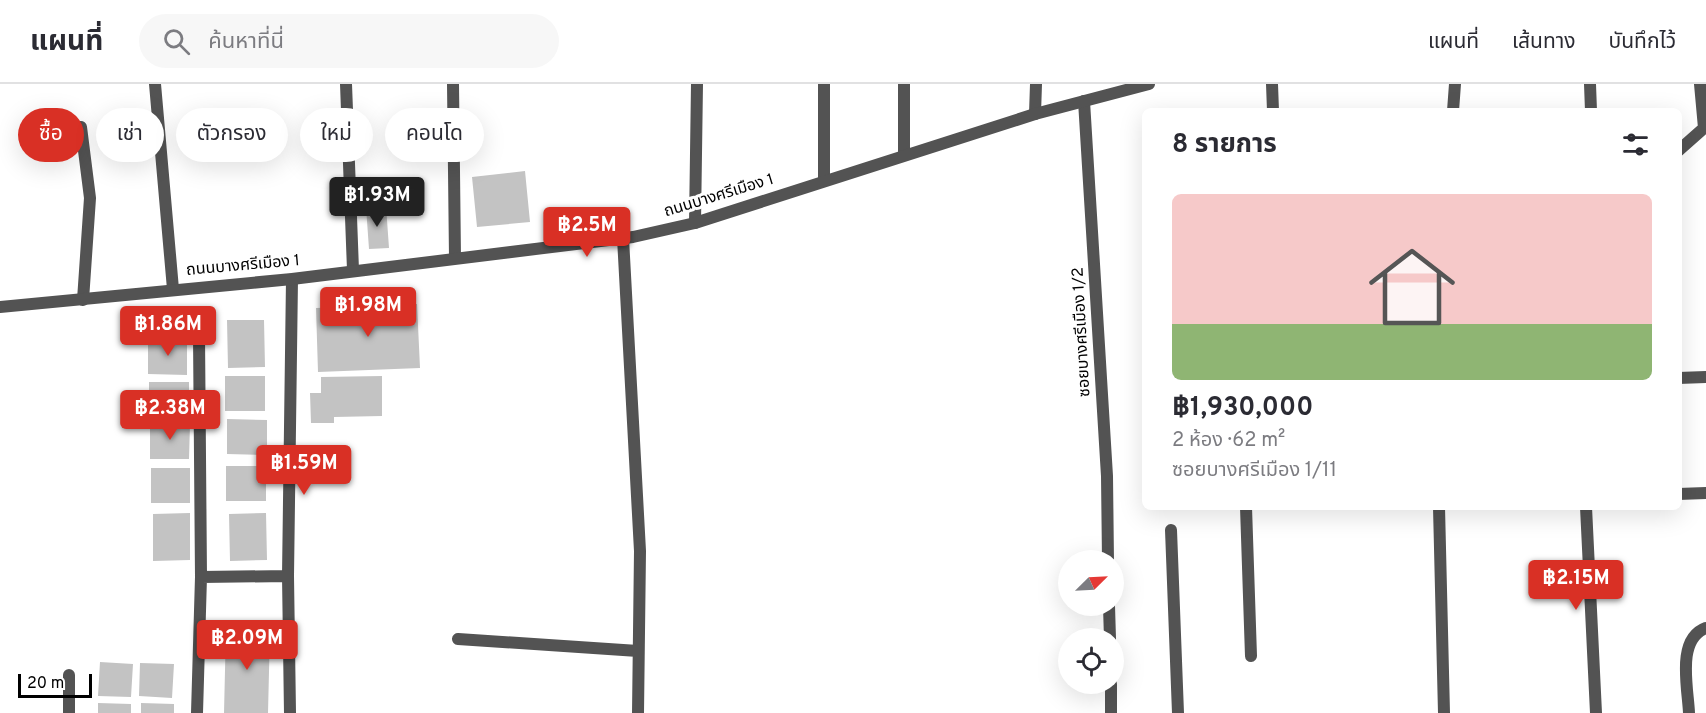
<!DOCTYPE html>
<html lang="th">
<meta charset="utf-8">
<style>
body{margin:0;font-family:Overpass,"Noto Sans Thai",sans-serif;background:#f7f7f7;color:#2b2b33;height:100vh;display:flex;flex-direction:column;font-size:22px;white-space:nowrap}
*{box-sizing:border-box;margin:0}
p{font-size:20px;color:#7c7c81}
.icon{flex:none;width:33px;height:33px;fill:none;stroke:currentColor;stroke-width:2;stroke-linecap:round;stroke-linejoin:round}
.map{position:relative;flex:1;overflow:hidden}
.sheet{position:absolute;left:1142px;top:24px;width:540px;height:402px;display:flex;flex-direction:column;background:#fff;border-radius:9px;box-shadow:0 6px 24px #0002}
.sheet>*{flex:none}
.guide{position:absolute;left:18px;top:24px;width:570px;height:54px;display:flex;gap:12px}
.needle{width:39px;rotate:66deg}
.controls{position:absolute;left:1058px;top:466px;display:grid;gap:12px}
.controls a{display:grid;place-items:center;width:66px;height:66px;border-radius:50%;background:#fff;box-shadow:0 6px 24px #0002;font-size:30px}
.scale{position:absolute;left:18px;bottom:15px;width:74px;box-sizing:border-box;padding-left:6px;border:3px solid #000;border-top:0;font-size:16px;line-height:21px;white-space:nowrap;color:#000;-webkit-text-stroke:4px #fff;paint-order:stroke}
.price{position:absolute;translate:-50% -51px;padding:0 14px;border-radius:6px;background:#d93025;color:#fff;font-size:20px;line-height:39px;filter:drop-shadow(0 2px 3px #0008)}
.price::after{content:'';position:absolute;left:50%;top:36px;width:18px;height:14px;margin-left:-9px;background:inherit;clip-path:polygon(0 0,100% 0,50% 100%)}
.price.selected{background:#222;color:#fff}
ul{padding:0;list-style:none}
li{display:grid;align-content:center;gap:12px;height:318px;padding:0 30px}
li+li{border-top:2px solid #e1e1e2}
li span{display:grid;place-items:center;height:186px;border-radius:9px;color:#555}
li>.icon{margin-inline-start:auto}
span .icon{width:108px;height:108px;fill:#fffc;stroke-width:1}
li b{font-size:26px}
h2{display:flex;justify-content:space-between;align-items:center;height:72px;padding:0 30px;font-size:26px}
.tag{padding:0 21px;border-radius:27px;background:#fff;box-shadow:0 6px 24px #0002;font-size:21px;line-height:54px}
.tag.selected{background:#d93025;color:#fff}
header{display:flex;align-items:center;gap:36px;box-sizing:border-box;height:84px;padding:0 30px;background:#fff;border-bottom:2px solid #e1e1e2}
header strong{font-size:28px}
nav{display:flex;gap:33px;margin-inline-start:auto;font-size:21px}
.search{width:420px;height:54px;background:#f7f7f7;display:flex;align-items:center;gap:15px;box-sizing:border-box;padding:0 21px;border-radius:33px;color:#7c7c81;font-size:22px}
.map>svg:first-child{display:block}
.building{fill:#c3c3c3}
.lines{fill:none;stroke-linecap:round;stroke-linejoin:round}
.service{stroke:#535353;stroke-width:12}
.minor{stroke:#535353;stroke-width:12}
.tertiary{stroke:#535353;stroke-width:12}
.labels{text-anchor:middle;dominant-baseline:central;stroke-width:6;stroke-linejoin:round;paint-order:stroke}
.street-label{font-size:16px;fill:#000;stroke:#fff}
</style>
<header>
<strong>แผนที่</strong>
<div class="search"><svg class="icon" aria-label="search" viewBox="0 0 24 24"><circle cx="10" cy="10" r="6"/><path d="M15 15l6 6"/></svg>ค้นหาที่นี่</div>
<nav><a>แผนที่</a><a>เส้นทาง</a><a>บันทึกไว้</a></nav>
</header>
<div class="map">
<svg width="1706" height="629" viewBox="0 0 1706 629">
<rect width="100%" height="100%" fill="#fff"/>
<path class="building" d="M 525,87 L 530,138 L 477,143 L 472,93 Z
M 386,122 L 389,164 L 369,165 L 366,123 Z
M 417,220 L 420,284 L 318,288 L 316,224 Z
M 227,236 L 264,236 L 265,283 L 228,284 Z
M 148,255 L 187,256 L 187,291 L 148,290 Z
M 225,292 L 265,292 L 265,327 L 225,327 Z
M 382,292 L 382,332 L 334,333 L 334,339 L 311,339 L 310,309 L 321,309 L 321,293 Z
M 149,298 L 189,298 L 189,333 L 149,333 Z
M 227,335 L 267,336 L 267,371 L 227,370 Z
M 150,340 L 190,340 L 189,375 L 150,375 Z
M 226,382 L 266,382 L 266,417 L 226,417 Z
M 151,384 L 190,384 L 190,419 L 151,419 Z
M 190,429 L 190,476 L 153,477 L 153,430 Z
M 266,429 L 267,476 L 230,477 L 229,430 Z
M 226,544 L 270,546 L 268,629 L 224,629 Z
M 100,578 L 133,580 L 131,613 L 98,612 Z
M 140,579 L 174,580 L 172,614 L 139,612 Z
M 98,619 L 131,620 L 131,629 L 98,629 Z
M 141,619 L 174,620 L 174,629 L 141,629 Z"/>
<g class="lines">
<path class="service" d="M 81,43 L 90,114 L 83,216
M 623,154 L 640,467 L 638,629
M 458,555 L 638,567"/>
<path class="minor" d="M 155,0 L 173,205
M 346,0 L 353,186
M 453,0 L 455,174
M 904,0 L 904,71
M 1272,0 L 1273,27
M 1590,0 L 1591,27
M 1084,17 L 1107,392 L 1108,477
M 1453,27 L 1455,0
M 1035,30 L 1036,0
M 1678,67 L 1704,44 L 1700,0
M 824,96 L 824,0
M 695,139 L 697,0
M 199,251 L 201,493
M 1678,294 L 1706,293
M 1678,410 L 1706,409
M 1246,423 L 1251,572
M 1439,423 L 1444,629
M 1586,423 L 1596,629
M 1171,446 L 1178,629
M 1109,522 L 1110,555
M 1111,600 L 1111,629
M 69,629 L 69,591
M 197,629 L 201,493 L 288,492
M 290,629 L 288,492 L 292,195
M 1689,629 C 1688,604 1676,555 1706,544"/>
<path class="tertiary" d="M 0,223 L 292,195 L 633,153 L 695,139 L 1035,30 L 1149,0"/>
</g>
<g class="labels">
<g class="street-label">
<text transform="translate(719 112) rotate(-17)">ถนนบางศรีเมือง 1</text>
<text transform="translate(243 182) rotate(-5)">ถนนบางศรีเมือง 1</text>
<text transform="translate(1082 248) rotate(-93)">ซอยบางศรีเมือง 1/2</text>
</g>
</g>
</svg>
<div class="controls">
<a><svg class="needle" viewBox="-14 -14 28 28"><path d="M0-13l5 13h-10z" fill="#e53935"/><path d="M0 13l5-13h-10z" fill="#7c7c81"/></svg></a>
<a><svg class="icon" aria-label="locate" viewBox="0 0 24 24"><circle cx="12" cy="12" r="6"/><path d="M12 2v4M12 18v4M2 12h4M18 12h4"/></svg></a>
</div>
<div class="scale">20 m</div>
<b class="price selected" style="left:377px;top:144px">฿1.93M</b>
<b class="price" style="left:587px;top:174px">฿2.5M</b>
<b class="price" style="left:368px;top:254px">฿1.98M</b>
<b class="price" style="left:168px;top:273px">฿1.86M</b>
<b class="price" style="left:170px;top:357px">฿2.38M</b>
<b class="price" style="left:304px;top:412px">฿1.59M</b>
<b class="price" style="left:1576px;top:527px">฿2.15M</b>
<b class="price" style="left:247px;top:587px">฿2.09M</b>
<div class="guide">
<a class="tag selected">ซื้อ</a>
<a class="tag">เช่า</a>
<a class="tag">ตัวกรอง</a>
<a class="tag">ใหม่</a>
<a class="tag">คอนโด</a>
</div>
<section class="sheet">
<h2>8 รายการ<svg class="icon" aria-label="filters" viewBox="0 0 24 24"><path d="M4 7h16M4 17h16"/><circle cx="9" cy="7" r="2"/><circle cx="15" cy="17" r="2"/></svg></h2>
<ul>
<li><span style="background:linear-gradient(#f6c9c9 70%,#8fb573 0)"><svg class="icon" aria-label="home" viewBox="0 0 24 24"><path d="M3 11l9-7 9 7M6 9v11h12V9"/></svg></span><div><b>฿1,930,000</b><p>2 ห้อง · 62 m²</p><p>ซอยบางศรีเมือง 1/11</p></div></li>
</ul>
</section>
</div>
